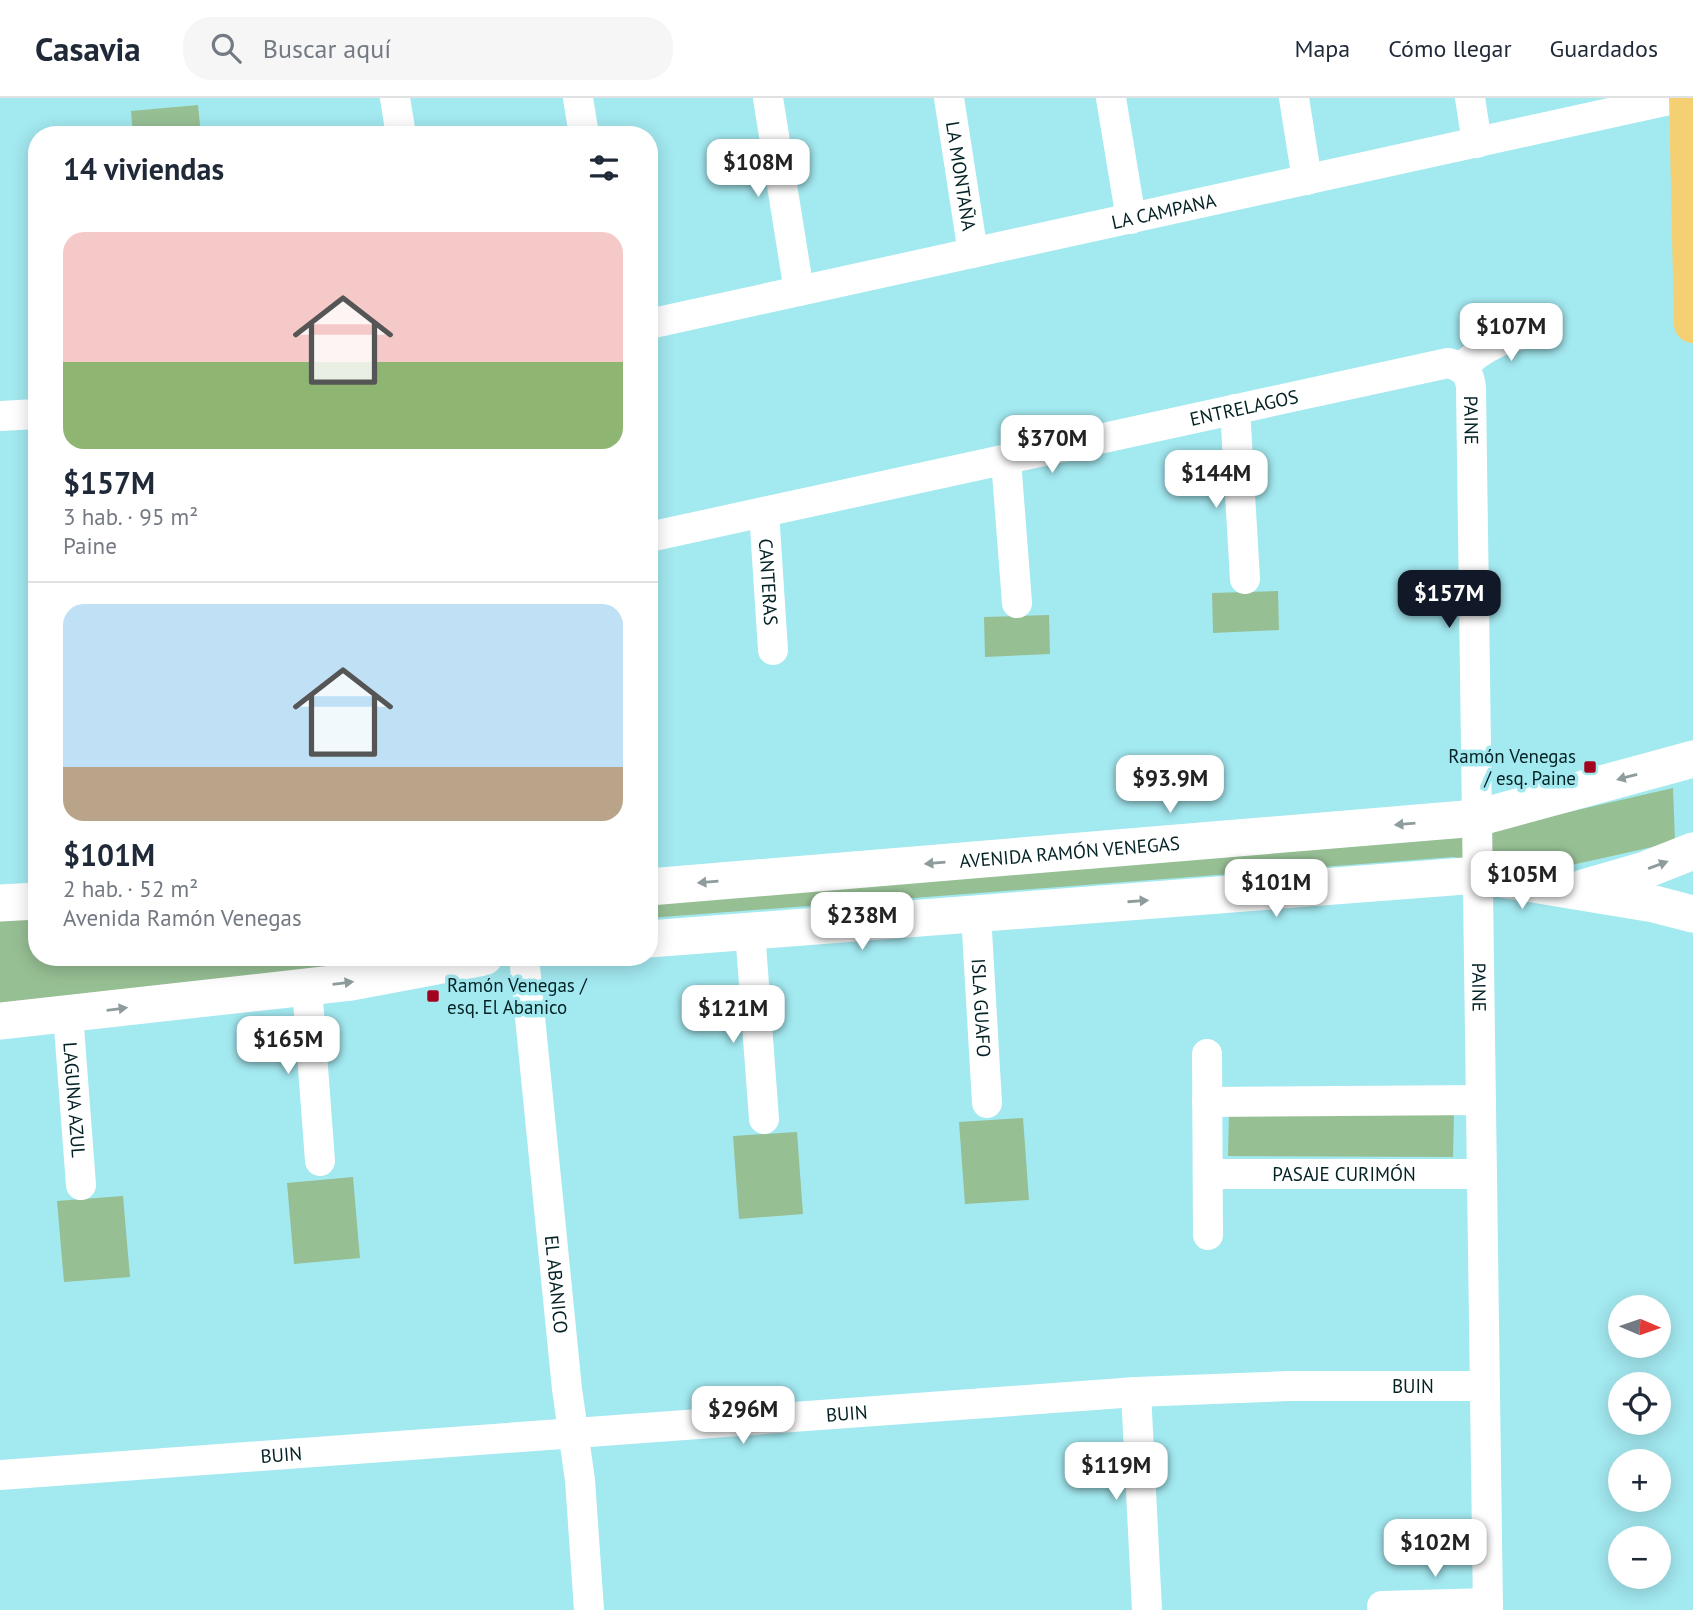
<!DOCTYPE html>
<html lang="es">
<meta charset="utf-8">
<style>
body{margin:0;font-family:"PT Sans",sans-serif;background:#f6f6f7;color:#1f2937;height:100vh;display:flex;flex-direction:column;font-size:26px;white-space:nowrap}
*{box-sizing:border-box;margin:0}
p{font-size:23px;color:#747a83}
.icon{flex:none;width:38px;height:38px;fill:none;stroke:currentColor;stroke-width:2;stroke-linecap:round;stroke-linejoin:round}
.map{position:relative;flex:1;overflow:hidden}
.details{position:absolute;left:28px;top:28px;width:630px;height:840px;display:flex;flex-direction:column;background:#fff;border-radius:28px;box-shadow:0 4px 18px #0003}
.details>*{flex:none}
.needle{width:46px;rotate:92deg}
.controls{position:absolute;left:1608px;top:1197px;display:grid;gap:14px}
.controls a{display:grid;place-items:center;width:63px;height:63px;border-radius:50%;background:#fff;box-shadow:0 4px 18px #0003;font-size:35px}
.price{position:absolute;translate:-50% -60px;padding:0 16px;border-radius:14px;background:#fff;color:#222;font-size:23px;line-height:46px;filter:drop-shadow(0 2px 4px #0008)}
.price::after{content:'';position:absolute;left:50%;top:42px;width:21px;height:16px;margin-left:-10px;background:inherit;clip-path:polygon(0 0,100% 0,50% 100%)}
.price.current{background:#111827;color:#fff}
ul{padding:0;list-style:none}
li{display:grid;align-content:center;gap:14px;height:371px;padding:0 35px}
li+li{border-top:2px solid #e0e1e3}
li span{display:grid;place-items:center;height:217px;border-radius:21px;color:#555}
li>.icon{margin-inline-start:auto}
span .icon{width:126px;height:126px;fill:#fffc;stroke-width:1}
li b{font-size:30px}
h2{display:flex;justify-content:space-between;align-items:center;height:84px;padding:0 35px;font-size:30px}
header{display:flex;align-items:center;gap:42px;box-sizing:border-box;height:98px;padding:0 35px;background:#fff;border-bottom:2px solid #e0e1e3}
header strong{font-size:33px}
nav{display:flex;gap:38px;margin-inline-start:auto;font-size:24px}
.search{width:490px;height:63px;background:#f6f6f7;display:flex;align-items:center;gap:18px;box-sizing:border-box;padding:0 24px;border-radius:28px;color:#747a83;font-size:26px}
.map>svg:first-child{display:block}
.green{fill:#97bf94}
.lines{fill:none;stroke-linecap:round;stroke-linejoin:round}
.minor{stroke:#fff;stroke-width:30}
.tertiary{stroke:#fff;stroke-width:37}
.primary{stroke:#f4d073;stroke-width:38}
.oneway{fill:#8e9c9d}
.poi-dot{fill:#a2041f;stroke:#a3e9f0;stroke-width:2.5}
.labels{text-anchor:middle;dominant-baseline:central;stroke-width:7;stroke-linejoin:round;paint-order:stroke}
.street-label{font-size:19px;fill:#042225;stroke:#a3e9f0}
.poi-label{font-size:19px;fill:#042225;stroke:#a3e9f0;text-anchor:end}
</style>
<header>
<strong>Casavia</strong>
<div class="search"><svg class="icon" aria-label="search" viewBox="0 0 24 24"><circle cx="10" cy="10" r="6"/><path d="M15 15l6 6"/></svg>Buscar aquí</div>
<nav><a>Mapa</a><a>Cómo llegar</a><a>Guardados</a></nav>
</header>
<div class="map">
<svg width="1693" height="1512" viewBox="0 0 1693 1512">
<rect width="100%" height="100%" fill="#a3e9f0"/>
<path class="green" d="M 198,7 L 201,37 L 133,37 L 131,13 Z
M 1278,493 L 1279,532 L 1213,535 L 1212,495 Z
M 1049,517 L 1050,556 L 985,559 L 984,519 Z
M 1673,690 L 1675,744 L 1540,774 L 1453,759 L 649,820 L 649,806 L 1455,740 Z
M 37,813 L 37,859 L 401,859 L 285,886 L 0,909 L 0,816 Z
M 1229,1014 L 1454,1016 L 1453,1059 L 1228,1058 Z
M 1023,1020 L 1029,1102 L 965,1106 L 959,1024 Z
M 797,1034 L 803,1116 L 739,1121 L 733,1038 Z
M 353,1079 L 360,1160 L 294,1166 L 287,1085 Z
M 123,1098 L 130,1179 L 64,1184 L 57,1103 Z"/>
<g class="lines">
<g class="minor">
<path d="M 395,0 L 401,37"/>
<path d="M 578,0 L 584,37"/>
<path d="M 768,0 L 799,193"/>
<path id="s1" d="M 949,0 L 973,155"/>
<path d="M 1111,0 L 1131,121"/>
<path d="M 1294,0 L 1307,82"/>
<path d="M 1470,0 L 1477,45"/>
<path id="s2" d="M 649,226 L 1678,0"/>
<path d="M 1462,270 C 1483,246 1510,239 1540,231"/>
<path d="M 1235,311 L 1245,481"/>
<path d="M 0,318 L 37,316"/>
<path d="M 1006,362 L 1017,505"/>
<path id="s3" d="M 764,414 L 773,552"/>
<path id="s4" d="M 649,439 L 1448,265 C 1462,268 1470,275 1471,290 L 1488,1512"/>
<path id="s5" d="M 976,816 L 987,1005"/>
<path d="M 750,833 L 764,1021"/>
<path id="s6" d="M 524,859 L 567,1291 L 580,1382 L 589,1512"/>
<path d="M 307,889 L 320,1063"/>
<path id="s7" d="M 68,916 L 81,1087"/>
<path d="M 1207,956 L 1208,1137"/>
<path d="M 1207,1004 L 1481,1002"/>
<path id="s8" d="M 1208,1076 L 1482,1076"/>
<path d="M 1136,1294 L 1147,1512"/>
<path id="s9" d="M 0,1377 L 1136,1294 L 1289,1288 L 1485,1288"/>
<path d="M 1382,1508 L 1488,1505"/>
</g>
<g class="tertiary">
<path id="s10" d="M 649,789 L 1477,720 L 1693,661"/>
<path d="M 1583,790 L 1645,772 L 1693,753"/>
<path d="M 0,805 L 37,803"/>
<path d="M 649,841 L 1478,777 L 1654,806 L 1693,816"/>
<path d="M 0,923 L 351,884 L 484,859"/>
</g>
<path class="primary" d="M 1688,0 L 1693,226"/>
</g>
<defs><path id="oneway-solid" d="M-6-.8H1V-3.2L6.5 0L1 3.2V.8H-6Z" transform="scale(1.75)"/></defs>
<g class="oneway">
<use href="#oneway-solid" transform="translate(1627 679) rotate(165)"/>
<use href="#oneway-solid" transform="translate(1405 726) rotate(175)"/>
<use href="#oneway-solid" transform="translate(935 765) rotate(175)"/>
<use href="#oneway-solid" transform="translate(1658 767) rotate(-20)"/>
<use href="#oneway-solid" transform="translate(708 784) rotate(175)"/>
<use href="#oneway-solid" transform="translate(1138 803) rotate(-4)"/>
<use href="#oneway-solid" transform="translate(343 885) rotate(-7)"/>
<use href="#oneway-solid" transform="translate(117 911) rotate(-7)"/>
</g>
<g class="poi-dot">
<rect x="1583" y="662" width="14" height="14" rx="3.5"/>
<rect x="426" y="891" width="14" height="14" rx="3.5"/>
</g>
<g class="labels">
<g class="street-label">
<text stroke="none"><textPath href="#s1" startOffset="79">LA MONTAÑA</textPath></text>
<text stroke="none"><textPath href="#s2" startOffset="527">LA CAMPANA</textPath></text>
<text stroke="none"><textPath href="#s4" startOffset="609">ENTRELAGOS</textPath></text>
<text stroke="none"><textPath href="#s4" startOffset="887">PAINE</textPath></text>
<text stroke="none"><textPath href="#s3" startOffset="70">CANTERAS</textPath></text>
<text stroke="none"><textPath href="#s10" startOffset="422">AVENIDA RAMÓN VENEGAS</textPath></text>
<text stroke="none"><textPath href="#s4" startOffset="1454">PAINE</textPath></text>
<text stroke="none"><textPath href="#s5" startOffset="94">ISLA GUAFO</textPath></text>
<text stroke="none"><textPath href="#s7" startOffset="86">LAGUNA AZUL</textPath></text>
<text stroke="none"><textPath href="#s8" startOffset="136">PASAJE CURIMÓN</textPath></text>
<text stroke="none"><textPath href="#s6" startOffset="329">EL ABANICO</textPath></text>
<text stroke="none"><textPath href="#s9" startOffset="1416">BUIN</textPath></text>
<text stroke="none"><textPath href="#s9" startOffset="849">BUIN</textPath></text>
<text stroke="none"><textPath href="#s9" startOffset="282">BUIN</textPath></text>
</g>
<g class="poi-label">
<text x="1576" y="658">Ramón Venegas<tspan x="1576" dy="22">/ esq. Paine</tspan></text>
<text x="447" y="887" text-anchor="start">Ramón Venegas /<tspan x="447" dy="22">esq. El Abanico</tspan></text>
</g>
</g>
</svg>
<div class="controls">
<a><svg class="needle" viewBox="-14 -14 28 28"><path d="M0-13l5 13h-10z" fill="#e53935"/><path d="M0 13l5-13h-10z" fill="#747a83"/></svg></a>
<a><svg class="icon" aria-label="locate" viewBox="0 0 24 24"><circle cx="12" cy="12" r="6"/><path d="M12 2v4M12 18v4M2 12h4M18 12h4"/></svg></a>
<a>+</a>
<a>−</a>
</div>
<b class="price" style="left:758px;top:101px">$108M</b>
<b class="price" style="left:1511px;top:265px">$107M</b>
<b class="price" style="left:1052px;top:377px">$370M</b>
<b class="price" style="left:1216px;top:412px">$144M</b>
<b class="price current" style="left:1449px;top:532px">$157M</b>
<b class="price" style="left:1170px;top:717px">$93.9M</b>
<b class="price" style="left:1522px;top:813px">$105M</b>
<b class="price" style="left:1276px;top:821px">$101M</b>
<b class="price" style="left:862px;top:854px">$238M</b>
<b class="price" style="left:733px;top:947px">$121M</b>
<b class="price" style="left:288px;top:978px">$165M</b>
<b class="price" style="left:743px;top:1348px">$296M</b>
<b class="price" style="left:1116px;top:1404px">$119M</b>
<b class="price" style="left:1435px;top:1481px">$102M</b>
<section class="details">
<h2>14 viviendas<svg class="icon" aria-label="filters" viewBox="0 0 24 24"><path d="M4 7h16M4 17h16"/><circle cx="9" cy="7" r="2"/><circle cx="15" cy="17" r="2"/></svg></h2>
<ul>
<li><span style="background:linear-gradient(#f6c9c9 60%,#8fb573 0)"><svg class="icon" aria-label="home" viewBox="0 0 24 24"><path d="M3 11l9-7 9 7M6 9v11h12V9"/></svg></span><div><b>$157M</b><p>3 hab. · 95 m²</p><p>Paine</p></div></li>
<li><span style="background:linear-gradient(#bfe0f5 75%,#b9a48a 0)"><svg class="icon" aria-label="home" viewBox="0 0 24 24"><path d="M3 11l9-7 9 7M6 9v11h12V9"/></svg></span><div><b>$101M</b><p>2 hab. · 52 m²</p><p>Avenida Ramón Venegas</p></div></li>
</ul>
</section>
</div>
